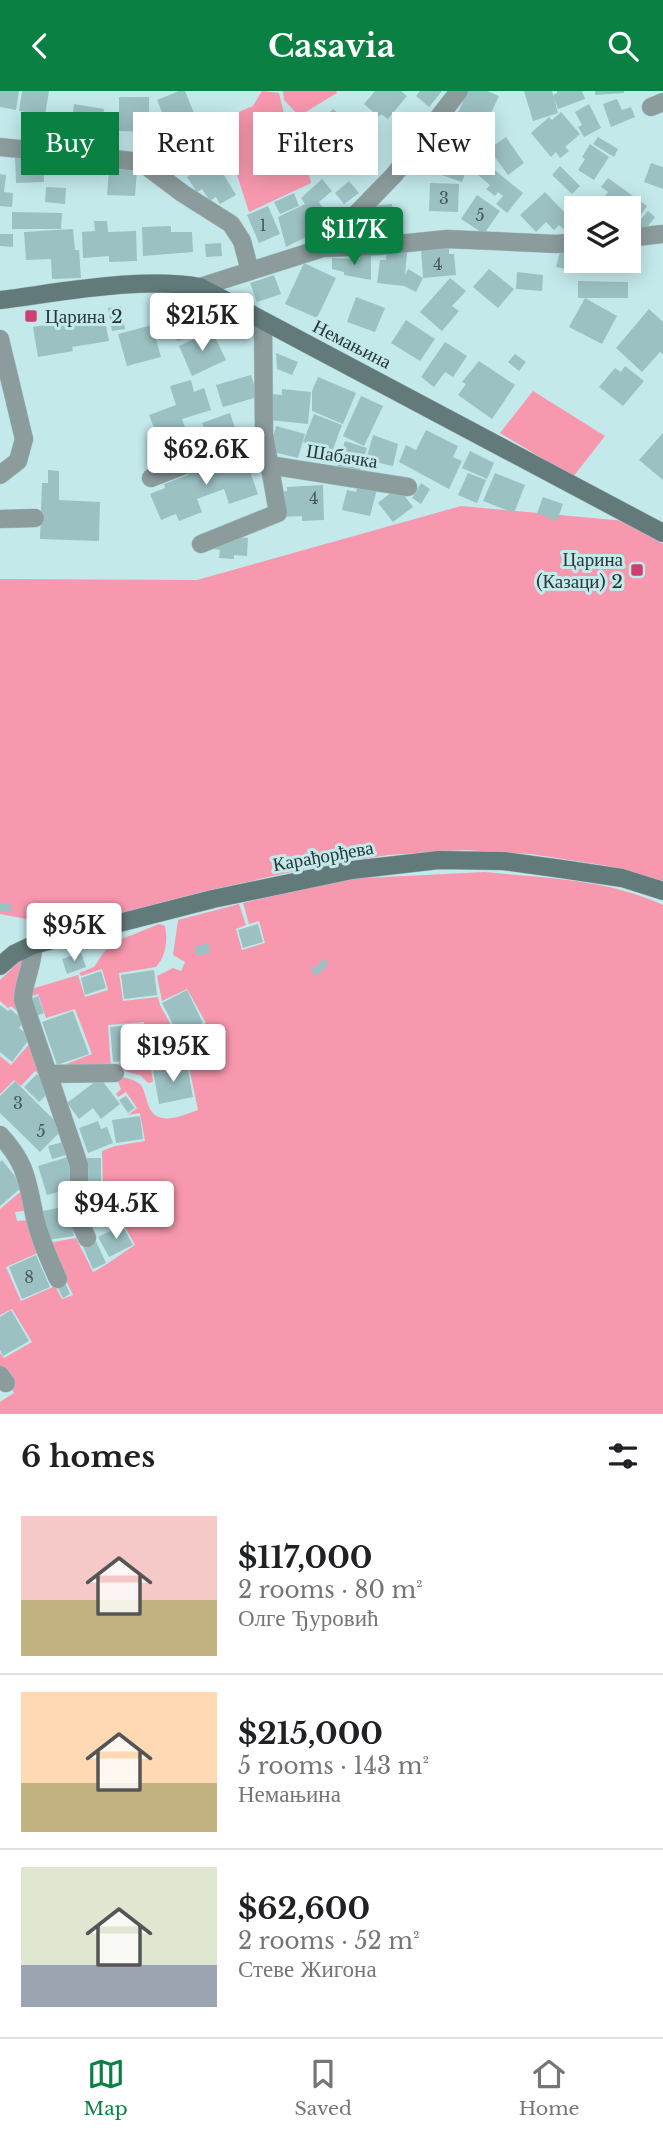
<!DOCTYPE html>
<meta charset="utf-8">
<style>
body{margin:0;font-family:"Libre Baskerville",serif;background:#f6f6f6;color:#202124;height:100vh;display:flex;flex-direction:column;font-size:26px;white-space:nowrap}
*{box-sizing:border-box;margin:0}
p{font-size:23px;color:#757577}
.icon{flex:none;width:38px;height:38px;fill:none;stroke:currentColor;stroke-width:2;stroke-linecap:round;stroke-linejoin:round}
.map{position:relative;height:1323px;overflow:hidden}
.sheet{display:flex;flex-direction:column;background:#fff;flex:1}
.sheet>*{flex:none}
.banner{position:absolute;left:21px;top:21px;width:621px;height:63px;display:flex;gap:14px}
.tools{position:absolute;left:564px;top:105px;display:grid;gap:14px}
.tools a{display:grid;place-items:center;width:77px;height:77px;border-radius:0px;background:#fff;box-shadow:0 4px 18px #0003;font-size:35px}
.price{position:absolute;translate:-50% -60px;padding:0 16px;border-radius:7px;background:#fff;color:#222;font-size:23px;line-height:46px;filter:drop-shadow(0 2px 4px #0008)}
.price::after{content:'';position:absolute;left:50%;top:42px;width:21px;height:16px;margin-left:-10px;background:inherit;clip-path:polygon(0 0,100% 0,50% 100%)}
.price.active{background:#0b8043;color:#fff}
ul{padding:0;list-style:none}
li{display:flex;align-items:center;gap:21px;height:175px;padding:0 21px}
li+li{border-top:2px solid #e0e0e0}
li span{display:grid;place-items:center;flex:none;width:196px;height:140px;border-radius:0px;color:#555}
li>.icon{margin-inline-start:auto}
span .icon{width:84px;height:84px;fill:#fffc;stroke-width:1}
li b{font-size:30px}
h2{display:flex;justify-content:space-between;align-items:center;height:84px;padding:0 21px;font-size:30px}
.tag{padding:0 24px;border-radius:0px;background:#fff;box-shadow:0 4px 18px #0003;font-size:24px;line-height:63px}
.tag.active{background:#0b8043;color:#fff}
header{display:flex;justify-content:space-between;align-items:center;height:91px;padding:0 21px;background:#0b8043;color:#fff;font-size:32px;font-weight:700}
.tab-bar{display:flex;justify-content:space-around;align-items:center;height:98px;border-top:2px solid #e0e0e0;background:#fff;font-size:19px;color:#757577}
.tab-bar a{display:grid;justify-items:center;gap:4px}
.tab-bar .active{color:#0b8043}
.map>svg:first-child{display:block}
.green{fill:#f898ae}
.building{fill:#9cc1c3}
.lines{fill:none;stroke-linecap:round;stroke-linejoin:round}
.street-casing{stroke:#a4c5c7;stroke-width:19}
.secondary-casing{stroke:#a4c5c7;stroke-width:19}
.street{stroke:#8c9b9c;stroke-width:18}
.secondary{stroke:#637a7b;stroke-width:18}
.poi-dot{fill:#ce416e;stroke:#c3e9eb;stroke-width:2.5}
.labels{text-anchor:middle;dominant-baseline:central;stroke-width:6;stroke-linejoin:round;paint-order:stroke}
.number-label{font-size:16px;fill:#44595a}
.poi-label{font-size:19px;fill:#273637;stroke:#c3e9eb;text-anchor:start}
.street-label{font-size:19px;fill:#273637;stroke:#c3e9eb}
</style>
<header><svg class="icon" aria-label="back" viewBox="0 0 24 24"><path d="M15 5l-7 7 7 7"/></svg>Casavia<svg class="icon" aria-label="search" viewBox="0 0 24 24"><circle cx="10" cy="10" r="6"/><path d="M15 15l6 6"/></svg></header>
<div class="map">
<svg width="663" height="1323" viewBox="0 0 663 1323">
<rect width="100%" height="100%" fill="#c3e9eb"/>
<path class="green" d="M 262,0 L 279,2 L 291,51 L 303,56 L 311,92 L 249,121 L 226,50 L 234,23 L 253,15 Z
M 283,0 L 336,0 L 337,2 L 299,25 L 284,9 Z
M 533,300 L 605,345 L 573,386 L 500,342 Z
M 461,415 L 625,430 L 663,453 L 663,790 L 608,775 L 531,763 L 464,759 L 388,764 L 309,777 L 202,801 L 79,833 L 58,834 L 0,823 L 0,488 L 197,489 Z
M 485,781 C 544,787 608,788 663,814 L 663,1323 L 0,1323 L 0,1311 L 14,1302 L 0,1280 L 0,1262 L 4,1267 L 32,1251 L 12,1218 L 0,1224 L 0,1118 L 25,1097 L 24,1120 L 15,1121 L 17,1130 L 32,1129 L 40,1161 L 6,1176 L 21,1210 L 55,1195 L 62,1208 L 73,1204 L 48,1152 L 76,1147 L 93,1181 C 109,1173 120,1163 135,1154 L 122,1130 L 114,1134 L 115,1103 L 89,1103 L 88,1098 L 103,1097 L 102,1060 L 115,1055 L 145,1050 L 140,1022 L 128,1024 L 137,1017 L 126,1001 L 118,1006 L 116,1003 L 121,998 L 115,985 C 123,986 135,988 141,994 C 145,1000 146,1009 149,1016 C 158,1036 181,1025 198,1019 L 188,971 L 151,978 L 153,991 L 148,992 L 140,984 L 120,979 L 119,972 L 148,970 L 144,931 L 108,934 L 111,977 L 68,978 L 66,973 L 92,963 L 75,918 L 46,927 L 38,903 L 29,906 L 28,899 L 78,884 L 85,906 L 108,899 L 102,878 L 81,885 L 79,882 L 94,876 L 104,861 L 117,850 L 159,833 L 165,835 C 168,849 166,865 156,876 L 119,882 L 123,910 L 158,906 L 160,914 L 178,947 L 206,932 L 187,898 L 162,910 L 157,885 L 173,877 L 181,880 L 185,871 L 173,864 L 178,829 L 239,813 L 246,834 L 236,838 L 242,859 L 265,852 L 259,830 L 249,833 L 243,812 L 345,788 Z
M 23,867 L 21,923 L 11,915 L 8,917 L 0,910 L 0,889 Z
M 31,951 L 40,984 L 35,980 L 21,995 L 14,989 L 0,1003 L 0,965 L 11,974 Z"/>
<path class="building" d="M 0,0 L 19,0 L 16,19 L 0,16 Z
M 22,0 L 49,0 L 45,24 L 19,20 Z
M 179,0 L 185,0 L 196,27 L 169,38 L 157,9 Z
M 375,0 L 401,0 L 407,5 L 388,28 L 381,23 L 379,26 L 364,13 Z
M 420,0 L 442,0 L 429,16 L 416,5 Z
M 468,0 L 487,0 L 499,5 L 488,28 L 493,30 L 487,42 L 476,37 L 465,67 L 470,69 L 462,91 L 424,78 L 444,25 L 471,36 L 455,28 Z
M 524,0 L 552,0 L 553,4 L 557,2 L 557,0 L 582,0 L 585,8 L 558,18 L 554,7 L 558,22 L 533,30 Z
M 595,0 L 624,0 L 624,2 L 595,4 Z
M 119,6 L 149,6 L 149,41 L 119,40 Z
M 617,8 L 622,19 L 631,16 L 635,26 L 611,36 L 603,13 Z
M 74,13 L 104,18 L 100,50 L 70,46 Z
M 589,13 L 601,37 L 584,46 L 578,36 L 582,34 L 575,21 Z
M 333,18 L 356,39 L 335,64 L 308,41 L 322,25 L 324,27 Z
M 561,21 L 580,43 L 565,56 L 569,60 L 560,67 L 556,61 L 551,66 L 531,42 L 549,26 L 552,29 Z
M 363,31 L 375,40 L 368,49 L 356,39 Z
M 506,46 L 524,72 L 508,84 L 489,58 Z
M 598,46 L 618,58 L 614,66 L 593,53 Z
M 590,53 L 609,66 L 594,89 L 578,79 L 585,68 L 582,66 Z
M 211,56 L 219,69 L 216,71 L 236,104 L 220,113 L 216,106 L 210,110 L 202,98 L 197,101 L 187,86 L 191,83 L 184,73 Z
M 15,66 L 43,66 L 44,91 L 16,92 Z
M 64,68 L 81,68 L 81,82 L 64,82 Z
M 651,72 L 663,76 L 663,98 L 644,91 Z
M 487,73 L 523,102 L 507,122 L 496,113 L 503,105 L 498,101 L 495,105 L 486,98 L 490,94 L 478,84 Z
M 560,75 L 580,95 L 572,103 L 552,84 Z
M 109,78 L 137,79 L 135,105 L 107,104 Z
M 0,83 L 6,84 L 4,101 L 13,102 L 12,116 L 0,115 Z
M 608,87 L 647,115 L 634,133 L 628,128 L 628,117 L 613,117 L 602,109 L 608,101 L 601,96 Z
M 322,88 L 332,100 L 319,111 L 326,122 L 322,125 L 325,129 L 316,136 L 318,140 L 286,156 L 278,126 L 305,113 L 301,107 Z
M 349,90 L 359,102 L 344,113 L 335,102 Z
M 430,92 L 459,93 L 458,121 L 429,120 Z
M 46,96 L 66,97 L 65,113 L 45,111 Z
M 545,101 L 567,124 L 574,116 L 576,117 L 576,133 L 568,142 L 559,134 L 554,139 L 546,131 L 536,141 L 520,124 Z
M 294,102 L 299,115 L 280,123 L 274,111 Z
M 477,104 L 500,120 L 484,143 L 461,128 Z
M 392,113 L 393,121 L 398,120 L 400,147 L 373,149 L 370,115 Z
M 268,115 L 280,143 L 259,152 L 247,124 Z
M 648,120 L 655,126 L 644,140 L 636,134 Z
M 12,121 L 62,122 L 61,138 L 12,138 Z
M 94,130 L 107,130 L 108,141 L 136,140 L 137,170 L 109,171 L 109,165 L 83,167 L 82,141 L 95,140 Z
M 171,135 L 171,141 L 192,141 L 193,161 L 143,165 L 142,136 Z
M 73,138 L 75,159 L 79,159 L 81,187 L 52,188 L 51,168 L 26,169 L 24,141 Z
M 0,143 L 13,143 L 13,156 L 0,155 Z
M 221,152 L 222,165 L 206,166 L 205,153 Z
M 449,155 L 449,163 L 454,163 L 456,184 L 423,187 L 421,157 Z
M 561,157 L 576,161 L 576,170 L 602,170 L 600,181 L 575,176 L 574,180 L 556,176 Z
M 387,160 L 407,162 L 405,184 L 408,178 L 423,187 L 416,201 L 404,195 L 377,192 L 380,169 L 386,169 Z
M 360,165 L 371,165 L 371,189 L 344,184 L 344,181 L 332,178 L 332,167 L 360,168 Z
M 304,172 L 336,187 L 317,227 L 285,213 Z
M 489,178 L 514,198 L 498,217 L 473,196 Z
M 517,181 L 543,184 L 542,200 L 516,198 Z
M 274,184 L 281,203 L 257,211 L 250,192 Z
M 450,187 L 466,200 L 452,215 L 459,220 L 442,240 L 420,221 Z
M 578,190 L 628,191 L 628,207 L 578,207 Z
M 356,206 L 385,217 L 375,241 L 347,231 Z
M 585,207 L 617,225 L 602,253 L 569,236 Z
M 121,215 L 125,238 L 112,240 L 108,217 Z
M 649,218 L 663,231 L 663,263 L 660,261 L 642,281 L 616,257 Z
M 195,221 L 202,242 L 177,250 L 170,230 Z
M 104,225 L 109,250 L 72,256 L 73,260 L 38,266 L 33,236 Z
M 406,229 L 435,248 L 420,270 L 391,252 Z
M 152,234 L 161,266 L 127,275 L 118,243 Z
M 212,240 L 226,269 L 192,285 L 179,255 Z
M 445,251 L 467,265 L 453,286 L 445,281 L 434,296 L 421,286 Z
M 276,262 L 298,271 L 292,284 L 277,278 Z
M 515,263 L 526,271 L 519,280 L 508,271 Z
M 479,270 L 515,294 L 492,328 L 458,304 L 466,293 L 462,291 Z
M 625,275 L 644,290 L 623,315 L 599,296 L 615,277 L 621,281 Z
M 251,284 L 258,306 L 223,316 L 216,294 Z
M 318,286 L 356,302 L 343,333 L 312,320 L 312,300 Z
M 191,289 L 194,301 L 204,297 L 211,319 L 182,328 L 187,342 L 204,336 L 202,332 L 230,322 L 238,346 L 195,363 L 187,342 L 160,353 L 149,324 L 176,314 L 170,295 Z
M 282,298 L 311,301 L 308,333 L 269,329 L 272,303 L 282,304 Z
M 361,305 L 383,315 L 364,355 L 343,345 Z
M 314,323 L 342,334 L 329,369 L 317,364 L 319,358 L 303,351 Z
M 276,335 L 305,343 L 298,367 L 269,360 Z
M 426,339 L 458,355 L 453,366 L 462,370 L 449,398 L 399,371 L 406,354 L 416,359 Z
M 663,342 L 663,389 L 639,369 Z
M 373,344 L 398,353 L 393,375 L 366,369 Z
M 345,350 L 367,357 L 359,382 L 337,375 Z
M 242,358 L 258,403 L 229,413 L 224,398 L 197,408 L 202,421 L 179,430 L 176,423 L 161,429 L 150,403 L 165,397 L 164,393 L 188,384 L 187,382 Z
M 470,360 L 494,372 L 487,388 L 462,377 Z
M 48,379 L 59,380 L 59,409 L 100,411 L 99,450 L 40,448 L 42,392 L 48,392 Z
M 468,382 L 486,389 L 477,412 L 458,404 Z
M 495,382 L 525,394 L 514,422 L 483,410 Z
M 421,392 L 430,398 L 421,413 L 412,407 Z
M 323,394 L 324,429 L 302,430 L 302,425 L 280,426 L 279,401 L 287,400 L 287,396 Z
M 358,394 L 377,398 L 370,425 L 342,419 L 347,399 L 356,401 Z
M 398,396 L 413,416 L 393,431 L 378,412 Z
M 543,406 L 563,413 L 557,430 L 537,422 Z
M 236,446 L 248,447 L 247,465 L 234,464 L 234,468 L 219,467 L 220,459 L 214,458 L 215,448 Z
M 0,812 L 11,813 L 11,821 L 0,821 Z
M 258,833 L 263,851 L 243,857 L 238,839 Z
M 208,852 L 211,861 L 197,865 L 194,856 Z
M 81,862 L 86,876 L 67,883 L 62,868 Z
M 324,868 L 329,873 L 316,885 L 311,879 Z
M 154,879 L 157,904 L 124,908 L 121,884 Z
M 101,880 L 106,897 L 85,904 L 81,887 Z
M 187,899 L 203,932 L 179,945 L 162,912 Z
M 38,905 L 44,922 L 36,925 L 30,908 Z
M 0,914 L 8,920 L 10,918 L 25,930 L 19,937 L 31,946 L 12,971 L 0,961 Z
M 73,920 L 89,963 L 57,974 L 42,931 Z
M 143,933 L 146,968 L 113,971 L 110,936 Z
M 187,974 L 193,1006 L 159,1013 L 153,980 Z
M 37,983 L 52,998 L 39,1011 L 24,996 Z
M 100,987 L 120,1013 L 101,1028 L 93,1017 L 79,1028 L 67,1012 Z
M 15,990 L 63,1038 L 40,1061 L 0,1022 L 0,1005 Z
M 126,1005 L 135,1017 L 128,1022 L 119,1009 Z
M 140,1025 L 143,1048 L 116,1052 L 112,1029 Z
M 98,1030 L 101,1038 L 107,1036 L 113,1052 L 88,1062 L 79,1037 Z
M 63,1051 L 66,1064 L 52,1068 L 48,1055 Z
M 68,1066 L 76,1096 L 47,1104 L 38,1075 Z
M 87,1067 L 101,1067 L 101,1096 L 88,1096 Z
M 2,1069 L 23,1095 L 0,1115 L 0,1071 Z
M 94,1105 L 113,1105 L 112,1130 L 94,1130 Z
M 69,1115 L 74,1145 L 48,1149 L 42,1120 Z
M 122,1134 L 133,1154 L 109,1166 L 98,1146 Z
M 96,1150 L 106,1172 L 93,1178 L 83,1156 Z
M 36,1164 L 50,1196 L 22,1208 L 9,1176 Z
M 65,1191 L 70,1203 L 63,1207 L 57,1195 Z
M 11,1219 L 29,1250 L 3,1265 L 0,1259 L 0,1226 Z"/>
<g class="lines">
<defs>
<path id="street" d="M 651,16 L 663,11
M 0,56 L 141,71 L 182,102 L 231,133 L 242,150 L 250,180
M 141,71 L 173,67 L 209,55
M 628,147 L 663,143
M 323,157 L 378,155 L 447,148 L 557,153 L 576,151
M 200,196 L 323,157 L 394,84 L 459,0
M 0,248 L 24,348 L 18,370 L 0,384
M 269,374 L 408,396
M 151,387 L 264,343
M 0,428 L 35,427
M 201,453 L 278,422 L 264,343 L 263,231
M 33,854 C 34,874 23,890 23,909 L 79,1074 L 79,1111 L 81,1134 L 87,1147
M 49,983 L 115,982
M 0,1044 C 27,1073 27,1090 35,1127 C 40,1148 49,1168 58,1188
M 0,1284 L 6,1292"/>
<path id="secondary" d="M 0,209 C 57,202 144,185 200,196 L 663,442
M 0,875 L 14,863 L 33,854 L 213,808 L 352,779 L 439,769 L 503,770 L 562,778 L 622,787 L 663,800"/>
</defs>
<use href="#street" class="street-casing"/>
<use href="#secondary" class="secondary-casing"/>
<use href="#street" class="street"/>
<use href="#secondary" class="secondary"/>
</g>
<g class="poi-dot">
<rect x="24" y="218" width="14" height="14" rx="3.5"/>
<rect x="630" y="472" width="14" height="14" rx="3.5"/>
</g>
<g class="labels">
<g class="number-label">
<text x="444" y="107">3</text>
<text x="480" y="124">5</text>
<text x="263" y="134">1</text>
<text x="438" y="173">4</text>
<text x="314" y="407">4</text>
<text x="18" y="1012">3</text>
<text x="41" y="1040">5</text>
<text x="29" y="1186">8</text>
</g>
<g class="poi-label">
<text x="45" y="225">Царина 2</text>
<text x="623" y="468" text-anchor="end">Царина<tspan x="623" dy="22">(Казаци) 2</tspan></text>
</g>
<g class="street-label">
<text transform="translate(352 253) rotate(27)">Немањина</text>
<text transform="translate(342 365) rotate(9)">Шабачка</text>
<text transform="translate(323 765) rotate(-10)">Карађорђева</text>
</g>
</g>
</svg>
<div class="tools">
<a><svg class="icon" aria-label="layers" viewBox="0 0 24 24"><path d="M12 4l9 5-9 5-9-5zM3 14l9 5 9-5"/></svg></a>
</div>
<b class="price active" style="left:354px;top:176px">$117K</b>
<b class="price" style="left:202px;top:262px">$215K</b>
<b class="price" style="left:206px;top:396px">$62.6K</b>
<b class="price" style="left:74px;top:872px">$95K</b>
<b class="price" style="left:173px;top:993px">$195K</b>
<b class="price" style="left:116px;top:1150px">$94.5K</b>
<div class="banner">
<a class="tag active">Buy</a>
<a class="tag">Rent</a>
<a class="tag">Filters</a>
<a class="tag">New</a>
</div>
</div>
<section class="sheet">
<h2>6 homes<svg class="icon" aria-label="filters" viewBox="0 0 24 24"><path d="M4 7h16M4 17h16"/><circle cx="9" cy="7" r="2"/><circle cx="15" cy="17" r="2"/></svg></h2>
<ul>
<li><span style="background:linear-gradient(#f6c9c9 60%,#c2b280 0)"><svg class="icon" aria-label="home" viewBox="0 0 24 24"><path d="M3 11l9-7 9 7M6 9v11h12V9"/></svg></span><div><b>$117,000</b><p>2 rooms · 80 m²</p><p>Олге Ђуровић</p></div></li>
<li><span style="background:linear-gradient(#ffd9b3 65%,#c2b280 0)"><svg class="icon" aria-label="home" viewBox="0 0 24 24"><path d="M3 11l9-7 9 7M6 9v11h12V9"/></svg></span><div><b>$215,000</b><p>5 rooms · 143 m²</p><p>Немањина</p></div></li>
<li><span style="background:linear-gradient(#dfe7d0 70%,#9aa5b1 0)"><svg class="icon" aria-label="home" viewBox="0 0 24 24"><path d="M3 11l9-7 9 7M6 9v11h12V9"/></svg></span><div><b>$62,600</b><p>2 rooms · 52 m²</p><p>Стеве Жигона</p></div></li>
</ul>
</section>
<nav class="tab-bar">
<a class="active"><svg class="icon" aria-label="map" viewBox="0 0 24 24"><path d="M3 6l6-2 6 2 6-2v14l-6 2-6-2-6 2zM9 4v14M15 6v14"/></svg>Map</a>
<a><svg class="icon" aria-label="saved" viewBox="0 0 24 24"><path d="M7 4h10v16l-5-4-5 4z"/></svg>Saved</a>
<a><svg class="icon" aria-label="home" viewBox="0 0 24 24"><path d="M3 11l9-7 9 7M6 9v11h12V9"/></svg>Home</a>
</nav>
